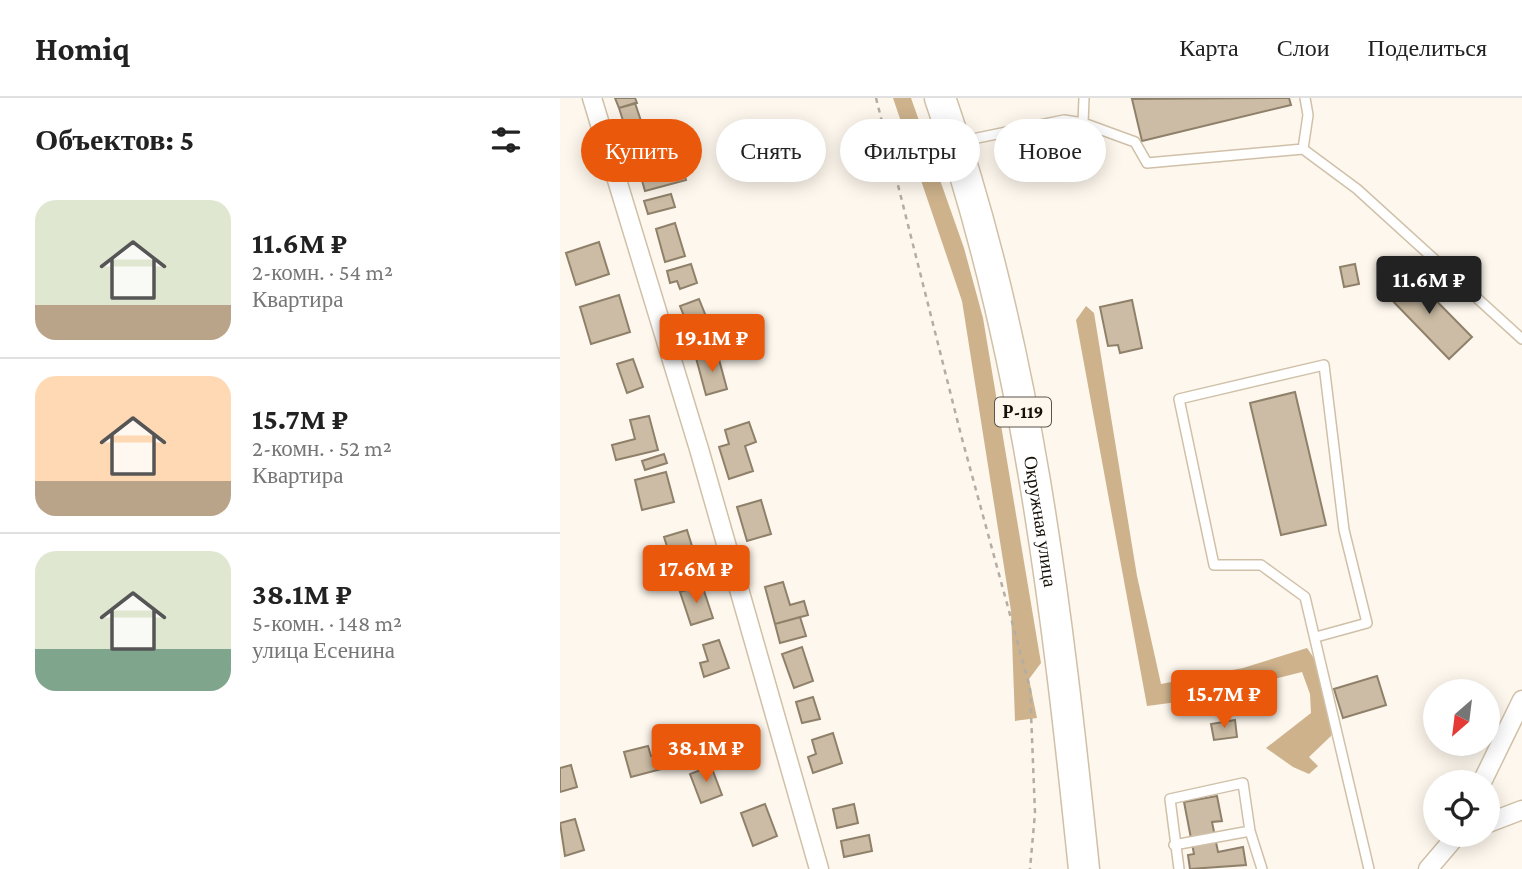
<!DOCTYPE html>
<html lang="ru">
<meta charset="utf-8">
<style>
body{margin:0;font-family:"Crimson Pro",serif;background:#f6f6f6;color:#222;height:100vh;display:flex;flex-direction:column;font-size:26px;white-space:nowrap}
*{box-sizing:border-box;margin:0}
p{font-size:23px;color:#767676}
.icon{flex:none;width:38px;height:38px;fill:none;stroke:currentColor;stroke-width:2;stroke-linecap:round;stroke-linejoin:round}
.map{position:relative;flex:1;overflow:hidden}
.panel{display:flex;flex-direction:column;background:#fff;width:560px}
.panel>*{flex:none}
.banner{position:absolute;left:21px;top:21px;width:665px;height:63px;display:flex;gap:14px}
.needle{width:46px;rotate:208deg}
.fabs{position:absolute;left:863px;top:581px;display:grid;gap:14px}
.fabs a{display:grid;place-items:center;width:77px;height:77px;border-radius:50%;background:#fff;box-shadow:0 4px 18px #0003;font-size:35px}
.price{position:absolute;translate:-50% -60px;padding:0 16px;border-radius:7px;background:#ea580c;color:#fff;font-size:23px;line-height:46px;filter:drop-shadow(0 2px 4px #0008)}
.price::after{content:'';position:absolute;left:50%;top:42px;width:21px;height:16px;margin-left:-10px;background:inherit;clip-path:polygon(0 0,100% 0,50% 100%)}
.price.selected{background:#222;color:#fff}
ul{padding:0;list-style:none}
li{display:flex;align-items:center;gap:21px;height:175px;padding:0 35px}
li+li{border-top:2px solid #e0e0e0}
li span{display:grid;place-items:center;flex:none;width:196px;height:140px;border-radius:21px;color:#555}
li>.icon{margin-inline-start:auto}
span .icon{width:84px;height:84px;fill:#fffc;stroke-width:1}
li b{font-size:30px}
h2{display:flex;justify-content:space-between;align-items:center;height:84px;padding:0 35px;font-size:30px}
.pill{padding:0 24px;border-radius:32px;background:#fff;box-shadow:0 4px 18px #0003;font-size:24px;line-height:63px}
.pill.selected{background:#ea580c;color:#fff}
header{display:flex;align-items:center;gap:42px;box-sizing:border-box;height:98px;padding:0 35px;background:#fff;border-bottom:2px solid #e0e0e0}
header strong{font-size:33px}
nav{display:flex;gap:38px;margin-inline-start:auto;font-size:24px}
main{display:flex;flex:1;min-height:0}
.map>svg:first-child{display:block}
.forest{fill:#cdb28c}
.building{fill:#ccbca5;stroke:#8f806a;stroke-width:2}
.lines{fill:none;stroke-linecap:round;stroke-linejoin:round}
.service-casing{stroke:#d0c0a8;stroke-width:12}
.minor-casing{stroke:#d0c0a8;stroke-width:21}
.trunk-casing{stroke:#d0c0a8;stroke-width:33}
.path{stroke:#b3ada4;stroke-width:2.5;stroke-dasharray:5 5;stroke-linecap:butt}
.service{stroke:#fff;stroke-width:9}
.minor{stroke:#fff;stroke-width:18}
.trunk{stroke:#fff;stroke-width:30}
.labels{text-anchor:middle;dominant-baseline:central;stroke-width:6;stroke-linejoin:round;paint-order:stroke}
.shield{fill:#fdf7ed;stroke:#5b554d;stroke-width:2}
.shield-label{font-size:18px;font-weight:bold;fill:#161008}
.street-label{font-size:19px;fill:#161008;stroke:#fdf7ed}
</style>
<header>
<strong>Homiq</strong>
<nav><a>Карта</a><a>Слои</a><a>Поделиться</a></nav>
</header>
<main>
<section class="panel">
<h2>Объектов: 5<svg class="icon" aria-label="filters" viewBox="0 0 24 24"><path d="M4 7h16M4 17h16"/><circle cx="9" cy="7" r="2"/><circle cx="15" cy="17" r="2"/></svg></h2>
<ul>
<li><span style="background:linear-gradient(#dfe7d0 75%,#b9a48a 0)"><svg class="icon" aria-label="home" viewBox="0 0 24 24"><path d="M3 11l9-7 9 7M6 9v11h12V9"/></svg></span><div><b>11.6M ₽</b><p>2-комн. · 54 m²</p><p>Квартира</p></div></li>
<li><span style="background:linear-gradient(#ffd9b3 75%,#b9a48a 0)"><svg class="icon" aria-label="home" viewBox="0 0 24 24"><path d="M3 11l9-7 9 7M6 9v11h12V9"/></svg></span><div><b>15.7M ₽</b><p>2-комн. · 52 m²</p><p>Квартира</p></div></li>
<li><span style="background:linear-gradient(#dfe7d0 70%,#7fa58c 0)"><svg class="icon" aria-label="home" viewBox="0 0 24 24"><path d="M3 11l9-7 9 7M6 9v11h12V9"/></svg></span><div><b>38.1M ₽</b><p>5-комн. · 148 m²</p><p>улица Есенина</p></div></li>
</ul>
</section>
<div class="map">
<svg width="962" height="771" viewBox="0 0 962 771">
<rect width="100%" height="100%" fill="#fdf7ed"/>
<path class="forest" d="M 333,0 L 351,0 L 404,150 L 423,220 L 481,565 L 469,581 L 477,620 L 455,623 L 451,513 L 402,203 Z
M 526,208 L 534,215 L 577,478 L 601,586 L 683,570 L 747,550 C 764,572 773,611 771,638 L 749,659 L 758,668 L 749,676 L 733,669 L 706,650 L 751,615 L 750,596 L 742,574 L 625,603 L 587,608 L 516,222 Z"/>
<path class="building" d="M 55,0 L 75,0 L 77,5 L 59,10 Z
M 729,0 L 731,7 L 582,43 L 572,1 Z
M 75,5 L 81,23 L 65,29 L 59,10 Z
M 95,61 L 98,70 L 121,64 L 126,82 L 85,93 L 77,65 Z
M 111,96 L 115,109 L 88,116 L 84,103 Z
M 115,125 L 125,158 L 105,164 L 96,131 Z
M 39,144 L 49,176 L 16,187 L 6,155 Z
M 131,166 L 137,185 L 120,191 L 117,183 L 110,185 L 107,173 Z
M 795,166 L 799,186 L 784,189 L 780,169 Z
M 848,174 L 912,239 L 889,261 L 826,196 Z
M 59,197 L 70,234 L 31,246 L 20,209 Z
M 139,201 L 151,231 L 132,238 L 120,208 Z
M 572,202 L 582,250 L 560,255 L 558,247 L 548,248 L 540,209 Z
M 157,254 L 167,291 L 146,297 L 136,260 Z
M 73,261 L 83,289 L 67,295 L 57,266 Z
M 735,294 L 766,427 L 721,437 L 690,305 Z
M 89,318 L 98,352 L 56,362 L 52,347 L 75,341 L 70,322 Z
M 189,324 L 196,344 L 185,348 L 193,373 L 169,381 L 159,349 L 169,346 L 165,332 Z
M 104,356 L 107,365 L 85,372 L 82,363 Z
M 106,374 L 114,404 L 82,412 L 75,382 Z
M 201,402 L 211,436 L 187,443 L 177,409 Z
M 127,432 L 137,464 L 114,471 L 104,439 Z
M 223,484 L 230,507 L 244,503 L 248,517 L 215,526 L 205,489 Z
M 142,487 L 153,520 L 131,527 L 120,494 Z
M 240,519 L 246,538 L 220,545 L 215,526 Z
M 159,542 L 169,570 L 144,579 L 140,565 L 148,563 L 143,547 Z
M 242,549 L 253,583 L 234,590 L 222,556 Z
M 817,578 L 826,607 L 783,620 L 774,591 Z
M 253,599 L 260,621 L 242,625 L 236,604 Z
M 675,622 L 677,639 L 654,642 L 651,626 Z
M 175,635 L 184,662 L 158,670 L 149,644 Z
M 273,635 L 282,665 L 253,675 L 248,659 L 256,656 L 252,642 Z
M 88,648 L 91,658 L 101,656 L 105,670 L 71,679 L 64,654 Z
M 11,667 L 17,689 L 0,694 L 0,670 Z
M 151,668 L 162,697 L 141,705 L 130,676 Z
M 657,698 L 662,723 L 652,724 L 658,754 L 683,749 L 686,767 L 630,771 L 628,757 L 634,756 L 624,704 Z
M 205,706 L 217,738 L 193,748 L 181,715 Z
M 294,706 L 298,725 L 277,730 L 273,711 Z
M 15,721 L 24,752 L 5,758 L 0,725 Z
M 309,737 L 312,753 L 284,759 L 281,743 Z"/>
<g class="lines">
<defs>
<path id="service" d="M 523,25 L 524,0
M 398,44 L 504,22 L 523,25 L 575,44 L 587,65 L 743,51 L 797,91 L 962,241
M 743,51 L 748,17 L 745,0
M 756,539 L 807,525 L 784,432 L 764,267 L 619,301 L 654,467 L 701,467 L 745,499 L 809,771
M 614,747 L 690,733
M 619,771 L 610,701 L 683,685 L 690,733 L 702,771"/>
<path id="minor" d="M 32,0 L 139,351 L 259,771
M 922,684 L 962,602
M 928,725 L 962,712
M 868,771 L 897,737"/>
<g id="trunk">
<path id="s1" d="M 380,0 C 467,248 497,511 524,771"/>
</g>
</defs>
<use href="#service" class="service-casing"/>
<use href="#minor" class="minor-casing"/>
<use href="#trunk" class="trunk-casing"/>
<path class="path" d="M 316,0 L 401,337 L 470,590 L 475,715 L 470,771"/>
<use href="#service" class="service"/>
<use href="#minor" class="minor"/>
<use href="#trunk" class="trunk"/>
</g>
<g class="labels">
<rect class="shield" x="435" y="299.5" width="56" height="29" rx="5"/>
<g class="shield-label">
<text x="463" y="314">Р-119</text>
</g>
<g class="street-label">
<text stroke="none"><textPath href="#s1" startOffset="436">Окружная улица</textPath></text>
</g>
</g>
</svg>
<div class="fabs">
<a><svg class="needle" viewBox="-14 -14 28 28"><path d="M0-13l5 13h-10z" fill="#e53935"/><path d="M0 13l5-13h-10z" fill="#767676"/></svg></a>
<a><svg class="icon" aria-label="locate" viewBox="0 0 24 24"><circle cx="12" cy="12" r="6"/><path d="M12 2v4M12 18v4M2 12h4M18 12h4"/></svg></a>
</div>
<b class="price selected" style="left:869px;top:218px">11.6M ₽</b>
<b class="price" style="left:152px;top:276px">19.1M ₽</b>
<b class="price" style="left:136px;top:507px">17.6M ₽</b>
<b class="price" style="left:664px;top:632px">15.7M ₽</b>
<b class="price" style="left:146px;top:686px">38.1M ₽</b>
<div class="banner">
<a class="pill selected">Купить</a>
<a class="pill">Снять</a>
<a class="pill">Фильтры</a>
<a class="pill">Новое</a>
</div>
</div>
</main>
